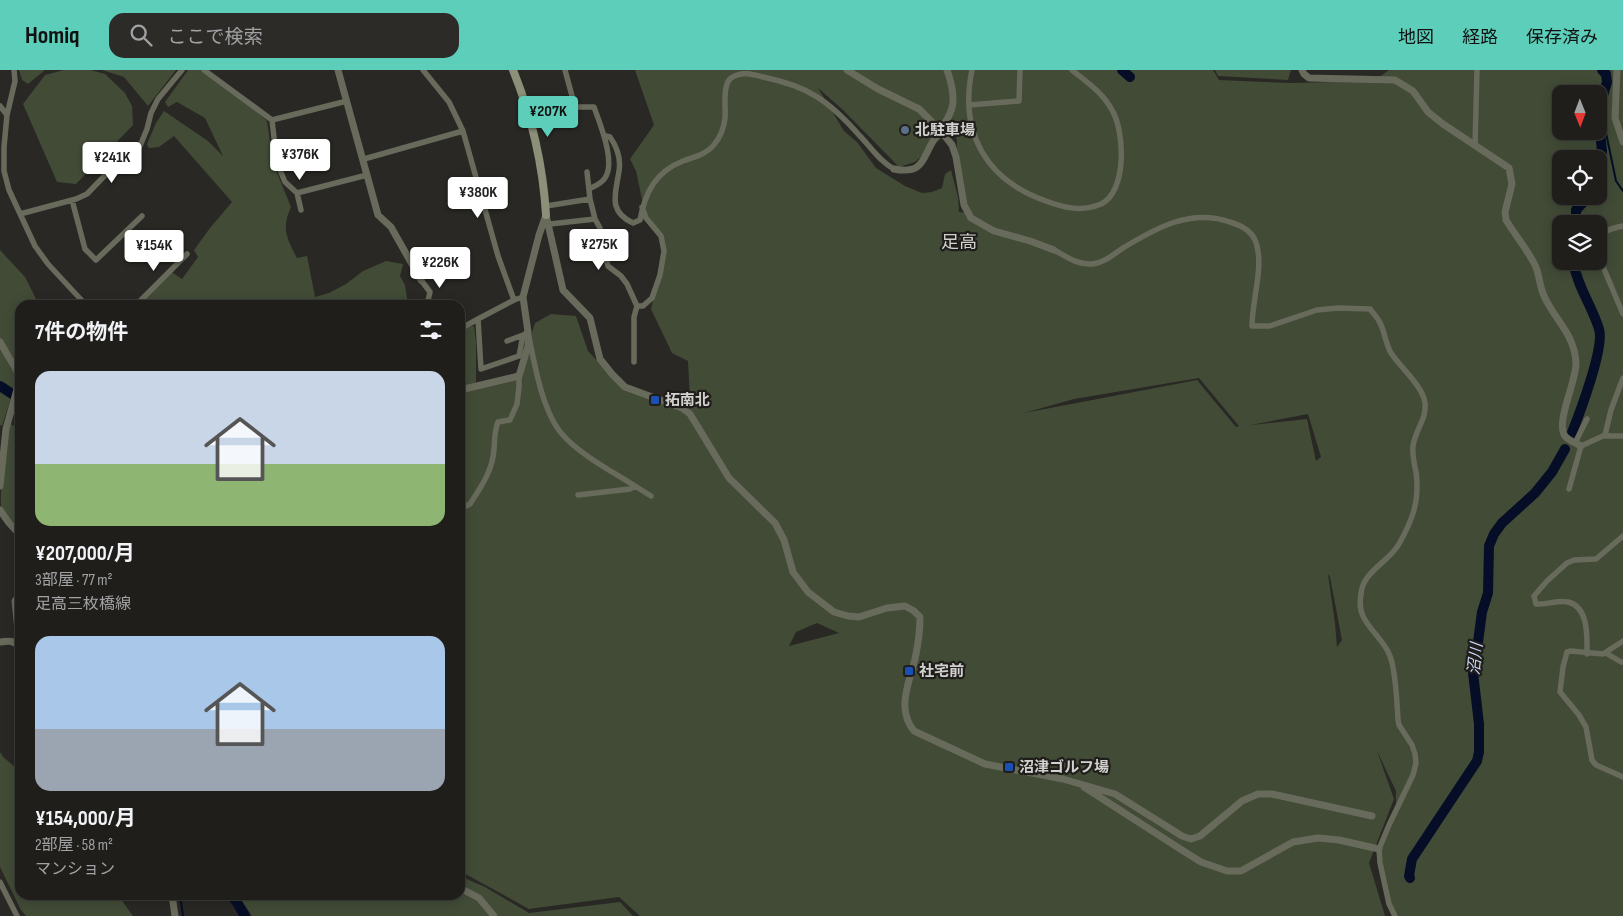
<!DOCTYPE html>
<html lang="ja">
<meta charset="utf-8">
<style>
body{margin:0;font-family:"Sofia Sans Condensed","Noto Sans JP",sans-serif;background:#2c2b28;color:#f1f3f6;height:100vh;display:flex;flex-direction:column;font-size:19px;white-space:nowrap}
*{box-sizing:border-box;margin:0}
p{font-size:16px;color:#a1a2a3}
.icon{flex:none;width:28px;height:28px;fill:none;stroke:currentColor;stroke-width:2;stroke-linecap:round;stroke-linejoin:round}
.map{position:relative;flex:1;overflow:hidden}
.panel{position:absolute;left:15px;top:230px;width:450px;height:600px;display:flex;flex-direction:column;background:#1f1e1b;border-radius:15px;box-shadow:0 2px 12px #0003,0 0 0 1px #3c3c3a}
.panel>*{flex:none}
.needle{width:32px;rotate:179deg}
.tools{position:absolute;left:1552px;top:15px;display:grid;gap:10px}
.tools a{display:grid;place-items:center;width:55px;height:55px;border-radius:10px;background:#1f1e1b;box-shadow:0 2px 12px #0003,0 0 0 1px #3c3c3a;font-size:25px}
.price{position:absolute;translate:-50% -42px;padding:0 11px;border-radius:5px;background:#fff;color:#222;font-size:16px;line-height:32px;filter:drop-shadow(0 1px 2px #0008)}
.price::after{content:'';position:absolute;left:50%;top:30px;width:15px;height:11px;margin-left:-8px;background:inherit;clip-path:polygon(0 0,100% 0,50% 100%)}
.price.current{background:#5cceba;color:#111}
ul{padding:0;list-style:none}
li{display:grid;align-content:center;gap:10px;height:265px;padding:0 20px}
li span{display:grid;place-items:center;height:155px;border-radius:15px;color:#555}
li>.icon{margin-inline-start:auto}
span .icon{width:90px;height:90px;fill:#fffc;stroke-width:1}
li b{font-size:21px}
h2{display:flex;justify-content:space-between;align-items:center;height:60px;padding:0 20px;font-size:21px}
header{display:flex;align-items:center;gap:30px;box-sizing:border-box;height:70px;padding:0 25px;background:#5cceba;color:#111}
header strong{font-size:24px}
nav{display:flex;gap:28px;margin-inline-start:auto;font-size:18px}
.search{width:350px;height:45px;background:#2c2b28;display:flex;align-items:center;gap:12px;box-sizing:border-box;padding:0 18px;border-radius:15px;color:#a1a2a3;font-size:19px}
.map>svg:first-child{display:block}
.green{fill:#414b36;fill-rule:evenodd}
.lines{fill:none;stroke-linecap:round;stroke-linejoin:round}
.stream{stroke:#050e26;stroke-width:2}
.river{stroke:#050e26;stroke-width:10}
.minor{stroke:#686b5b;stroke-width:5.5}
.tertiary{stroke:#686b5b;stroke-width:7}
.secondary{stroke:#8c9078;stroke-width:8}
.service-dot{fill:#5c6f8a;stroke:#201e1b;stroke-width:2}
.transit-dot{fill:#1a4fb4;stroke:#201e1b;stroke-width:2}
.labels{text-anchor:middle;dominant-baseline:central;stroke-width:4.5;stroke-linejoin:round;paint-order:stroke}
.poi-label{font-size:15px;font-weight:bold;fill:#d2d1cf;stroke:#201e1b;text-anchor:start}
.water-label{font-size:16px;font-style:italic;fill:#c8d9fa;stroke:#201e1b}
.quarter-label{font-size:18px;fill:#d2d1cf;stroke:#201e1b}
</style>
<header>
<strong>Homiq</strong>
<div class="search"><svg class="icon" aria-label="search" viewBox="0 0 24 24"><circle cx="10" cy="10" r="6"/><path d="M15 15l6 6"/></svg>ここで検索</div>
<nav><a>地図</a><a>経路</a><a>保存済み</a></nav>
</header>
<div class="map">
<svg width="1623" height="846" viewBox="0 0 1623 846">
<rect width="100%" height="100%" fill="#292824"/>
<path class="green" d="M 19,0 L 45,0 L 28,14 L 22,10 Z
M 64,0 L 91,0 L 105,4 L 125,23 L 132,36 L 133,55 L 76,114 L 57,112 L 23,34 L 45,5 Z
M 102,0 L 176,0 L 148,36 L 124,7 Z
M 188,0 L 200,0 L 250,35 L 267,51 L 273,93 L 291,137 C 281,159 287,168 297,188 L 307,186 L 315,227 L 329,223 L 346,214 L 363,201 L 386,191 L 403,194 L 400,206 L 405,215 L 408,235 L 138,235 L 170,201 L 182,209 L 198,187 L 194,180 L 210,158 L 232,132 L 174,66 L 159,77 L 149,78 L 147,74 L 156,53 L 164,41 L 208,71 L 223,86 L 205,48 L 177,32 L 168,37 L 165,32 Z
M 635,0 L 1213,0 L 1219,10 L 1291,13 L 1374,11 L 1389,0 L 1623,0 L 1623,846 L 1393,846 L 1380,782 L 1396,742 L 1396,721 L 1377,681 L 1394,729 L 1369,793 L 1385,846 L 640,846 L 619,827 L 529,839 L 460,801 L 460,257 L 474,256 L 476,272 L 476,312 L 474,314 L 520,302 L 535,253 L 551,244 L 576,246 L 588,281 L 619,314 L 652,327 L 677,331 L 690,331 L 688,291 L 672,283 L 651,239 L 665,185 L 661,166 L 646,148 L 636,101 L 630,89 L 654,55 ZM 818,18 L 843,40 L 899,97 L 915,92 L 956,55 L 957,79 L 967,143 L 959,142 L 958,127 L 951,100 L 945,104 L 942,118 L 932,122 L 922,123 L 905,116 L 876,98 L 857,72 L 844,61 ZM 1561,24 L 1599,24 L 1599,61 L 1561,61 ZM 1561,89 L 1599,89 L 1599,126 L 1561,126 ZM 1561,154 L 1599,154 L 1599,191 L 1561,191 ZM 1199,308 L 1239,356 L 1236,357 L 1197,310 L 1024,343 L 1074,329 ZM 1308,344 L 1321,387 L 1316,391 L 1307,349 L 1251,355 ZM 1328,504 L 1330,507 L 1342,570 L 1337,577 L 1335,553 ZM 817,553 L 839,563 L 789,576 L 796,562 Z
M 1215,0 L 1291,0 L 1288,10 L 1218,6 Z
M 0,180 L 25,207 L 39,235 L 20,235 L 20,336 L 11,328 L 2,356 L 0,355 Z
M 9,353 L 20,360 L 20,462 C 13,455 4,446 1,437 C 0,419 6,373 9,353 Z
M 0,682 L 3,687 L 20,701 L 20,825 L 118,825 L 133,846 L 26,846 L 21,840 L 0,797 Z
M 460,806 L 485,817 L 529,843 L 620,832 L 633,846 L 252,846 L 238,825 L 460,825 Z"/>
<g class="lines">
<path class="stream" d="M 1599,54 L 1605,58 L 1616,111 L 1623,121
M 180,825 L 183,846"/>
<path class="river" d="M 1122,0 L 1130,7
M 1599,39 L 1607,12 L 1606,4 L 1602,0
M 1599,51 L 1602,81 L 1599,109
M 1576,154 L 1576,140 L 1589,126
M 0,316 L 20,329
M 1571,365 C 1579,345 1605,277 1599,259 C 1592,236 1577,216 1573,191
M 1410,808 L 1409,806 L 1412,789 L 1467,706 L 1477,691 L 1479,682 L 1479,654 L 1472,594 L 1478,572 L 1482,542 L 1488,523 L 1489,476 L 1494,464 L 1502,453 L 1535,423 L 1552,402 L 1565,379
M 231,825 L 236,831 L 245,846"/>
<path class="minor" d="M 14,0 L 15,11 L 7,45 L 4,77 L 4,101 L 9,120 L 35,176 L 48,194 L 86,235
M 204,0 L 272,50 L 347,31
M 565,0 L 575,37
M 972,0 C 959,63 986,110 1046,131 C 1064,138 1082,142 1101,134 C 1127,122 1125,62 1112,40 C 1103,23 1087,12 1072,0
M 969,35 L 1019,31 L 1020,0
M 0,36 L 7,45
M 528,42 L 575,37 L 594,37 C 600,54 616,92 605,108 C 601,114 595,116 589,119
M 272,50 L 277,93 L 285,112 L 297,123 L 367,105
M 463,61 L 498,186 L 514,230
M 606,66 L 610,67 C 617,77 621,89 619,101 C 616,123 607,141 633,153 L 640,150 C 645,123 655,102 683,91 C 693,87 705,85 713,76 C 720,68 724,58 725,48 C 726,38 722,15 731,8 C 741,1 752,4 763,7 C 808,16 829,31 859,65 C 870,76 880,92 894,99
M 1475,76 L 1477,0
M 364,89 L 463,61 L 449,32 L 423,0
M 587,102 L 590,129 L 595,149 L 600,158 L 601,171 L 608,196 L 621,206 L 627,214 L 637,236 L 634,247 L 634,292
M 297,123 L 301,140
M 72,130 L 85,179 L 96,190 L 142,146
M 546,136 L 590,129
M 20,144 L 76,129 L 87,124 L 112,98 L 140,76 L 147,59 L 151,43 L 158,29 L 182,0
M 550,154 L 595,149
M 1599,169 C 1603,160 1614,158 1623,156
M 1054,180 C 1067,187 1077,195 1092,194 C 1104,193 1114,184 1123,178 C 1156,158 1191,138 1230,152 C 1243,156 1254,162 1257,176 C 1263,199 1252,232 1252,256 L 1270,256 L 1317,240 L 1338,238 L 1370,239 C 1373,243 1377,247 1379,251 C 1385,261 1385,273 1391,283 C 1400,297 1423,316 1425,333 C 1427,349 1415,360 1413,376 C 1412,385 1414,393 1416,402 C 1420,430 1413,449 1399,474 C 1390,491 1362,502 1361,524 C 1360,530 1360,540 1363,546 C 1369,560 1384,570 1390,586 C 1396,602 1397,633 1398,650 L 1399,655 L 1412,675 L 1415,684 L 1416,693 L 1413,705 L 1389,755 L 1379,779 L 1380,793 L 1389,834 L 1395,846
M 1599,181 L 1604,199 L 1623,244
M 421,210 L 430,222 L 427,235
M 523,227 L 514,230 L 478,249 L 481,299 L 519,286 L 523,265 L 528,262 C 534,292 542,341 562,364 C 579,384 613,402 635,416 L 630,419 L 578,425
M 136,235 L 187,184
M 637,236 L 643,236 L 652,228 L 660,205 L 664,181 L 661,166 L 646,148 L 642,137
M 460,259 L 478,249
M 507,271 L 523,265
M 1605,365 L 1611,340 L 1623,308
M 1575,373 L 1587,349
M 635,416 L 651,426
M 1569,419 L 1581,376 L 1603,366 L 1623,366
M 460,436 L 466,436 L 470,434 C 481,417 493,400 494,379 C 495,368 494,363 498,352 L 510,350 L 517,334 L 519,317 L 519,306
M 1623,571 L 1603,584 L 1571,581 L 1567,582 L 1563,597 L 1560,622 L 1579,645 L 1586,657 L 1592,690 L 1596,695 L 1623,707
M 1606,583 L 1621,592 L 1623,592
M 1587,584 C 1587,567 1589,537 1568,532 C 1557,530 1546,535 1536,534 L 1534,526 L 1547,511 L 1567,493 L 1574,490 L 1596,489 L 1623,466
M 0,812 L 17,846"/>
<path class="tertiary" d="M 338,0 L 378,145 L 391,157 L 421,210
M 847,0 L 878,19 L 919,39 L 941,61 L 952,75 L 956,87 L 964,135 L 971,148 L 994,161 L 1030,171 L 1054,180
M 1302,0 L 1304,4 L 1309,8 L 1395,10 L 1413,21 L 1428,42 L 1443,54 L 1509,98 L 1512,114 L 1505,142 L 1506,150 C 1515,165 1527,179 1535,195 C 1540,205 1539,217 1545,228 C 1556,251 1574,264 1576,292 C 1577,311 1555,352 1565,366 C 1569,371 1576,373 1581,376
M 1617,0 L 1615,48 L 1623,72
M 894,99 C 925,105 922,87 935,68 C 941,59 949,49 952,38 C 955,26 951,11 947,0
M 546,145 L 563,220 L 590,248 L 600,289 L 612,304 L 625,317 L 682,338 L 690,344 L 729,408 L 775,453 L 784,470 L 793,502 L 808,522 L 834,542 L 848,546 L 859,547 L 887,538 L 905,536 L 914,541 L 920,547 C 920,561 918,575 915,589 C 909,613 896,639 914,661 L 985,694 L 1063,709 L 1115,724 L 1182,766 L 1191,769 L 1200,766 L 1242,731 L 1258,724 L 1272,724 L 1372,746
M 0,272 L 17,301 L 19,312 L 6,359 L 0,416
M 460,320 L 519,306 L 528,276 L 528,262 L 523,227 L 539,165 L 546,145
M 0,440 L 9,453 L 20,465
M 0,572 C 8,571 14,570 20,577
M 17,573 L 18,560 L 15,531 L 20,525
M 1084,717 L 1185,782 L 1201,792 L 1227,801 L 1241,801 L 1293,772 L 1318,768 L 1339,770 L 1379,779
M 460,818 L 479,828 L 494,846
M 172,825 L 175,846"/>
<path class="secondary" d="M 513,0 C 532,47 543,95 546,145"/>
</g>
<circle class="service-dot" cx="905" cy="60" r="5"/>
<g class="transit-dot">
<rect x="650" y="325" width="10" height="10" rx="2.5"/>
<rect x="904" y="596" width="10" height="10" rx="2.5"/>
<rect x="1004" y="692" width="10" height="10" rx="2.5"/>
</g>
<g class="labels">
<g class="poi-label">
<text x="915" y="60">北駐車場</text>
<text x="665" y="330">拓南北</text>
<text x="919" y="601">社宅前</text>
<text x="1019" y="697">沼津ゴルフ場</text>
</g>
<g class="water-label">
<text transform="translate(1476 589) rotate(-84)">沼川</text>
</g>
<g class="quarter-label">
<text x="959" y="172">足高</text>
</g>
</g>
</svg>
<div class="tools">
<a><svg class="needle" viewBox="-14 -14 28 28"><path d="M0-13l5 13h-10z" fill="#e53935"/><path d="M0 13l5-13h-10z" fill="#a1a2a3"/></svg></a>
<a><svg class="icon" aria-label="locate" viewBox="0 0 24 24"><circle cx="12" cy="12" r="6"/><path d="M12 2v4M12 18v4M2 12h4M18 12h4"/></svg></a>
<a><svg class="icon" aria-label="layers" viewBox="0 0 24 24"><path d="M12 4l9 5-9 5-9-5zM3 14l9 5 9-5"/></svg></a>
</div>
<b class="price current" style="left:548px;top:68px">¥207K</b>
<b class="price" style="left:300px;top:111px">¥376K</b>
<b class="price" style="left:112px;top:114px">¥241K</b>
<b class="price" style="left:478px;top:149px">¥380K</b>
<b class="price" style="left:599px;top:201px">¥275K</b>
<b class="price" style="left:154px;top:202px">¥154K</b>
<b class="price" style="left:440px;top:219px">¥226K</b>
<section class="panel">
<h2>7件の物件<svg class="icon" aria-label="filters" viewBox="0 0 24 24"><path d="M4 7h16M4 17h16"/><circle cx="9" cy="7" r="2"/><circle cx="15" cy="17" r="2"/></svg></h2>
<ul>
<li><span style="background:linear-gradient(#c9d6e8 60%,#8fb573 0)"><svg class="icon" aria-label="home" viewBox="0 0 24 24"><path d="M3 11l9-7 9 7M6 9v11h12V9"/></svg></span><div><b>¥207,000/月</b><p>3部屋 · 77 m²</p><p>足高三枚橋線</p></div></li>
<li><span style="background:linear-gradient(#a9c7e8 60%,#9aa5b1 0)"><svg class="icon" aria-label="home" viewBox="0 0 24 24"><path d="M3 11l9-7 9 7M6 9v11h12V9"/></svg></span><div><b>¥154,000/月</b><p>2部屋 · 58 m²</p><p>マンション</p></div></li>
</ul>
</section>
</div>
